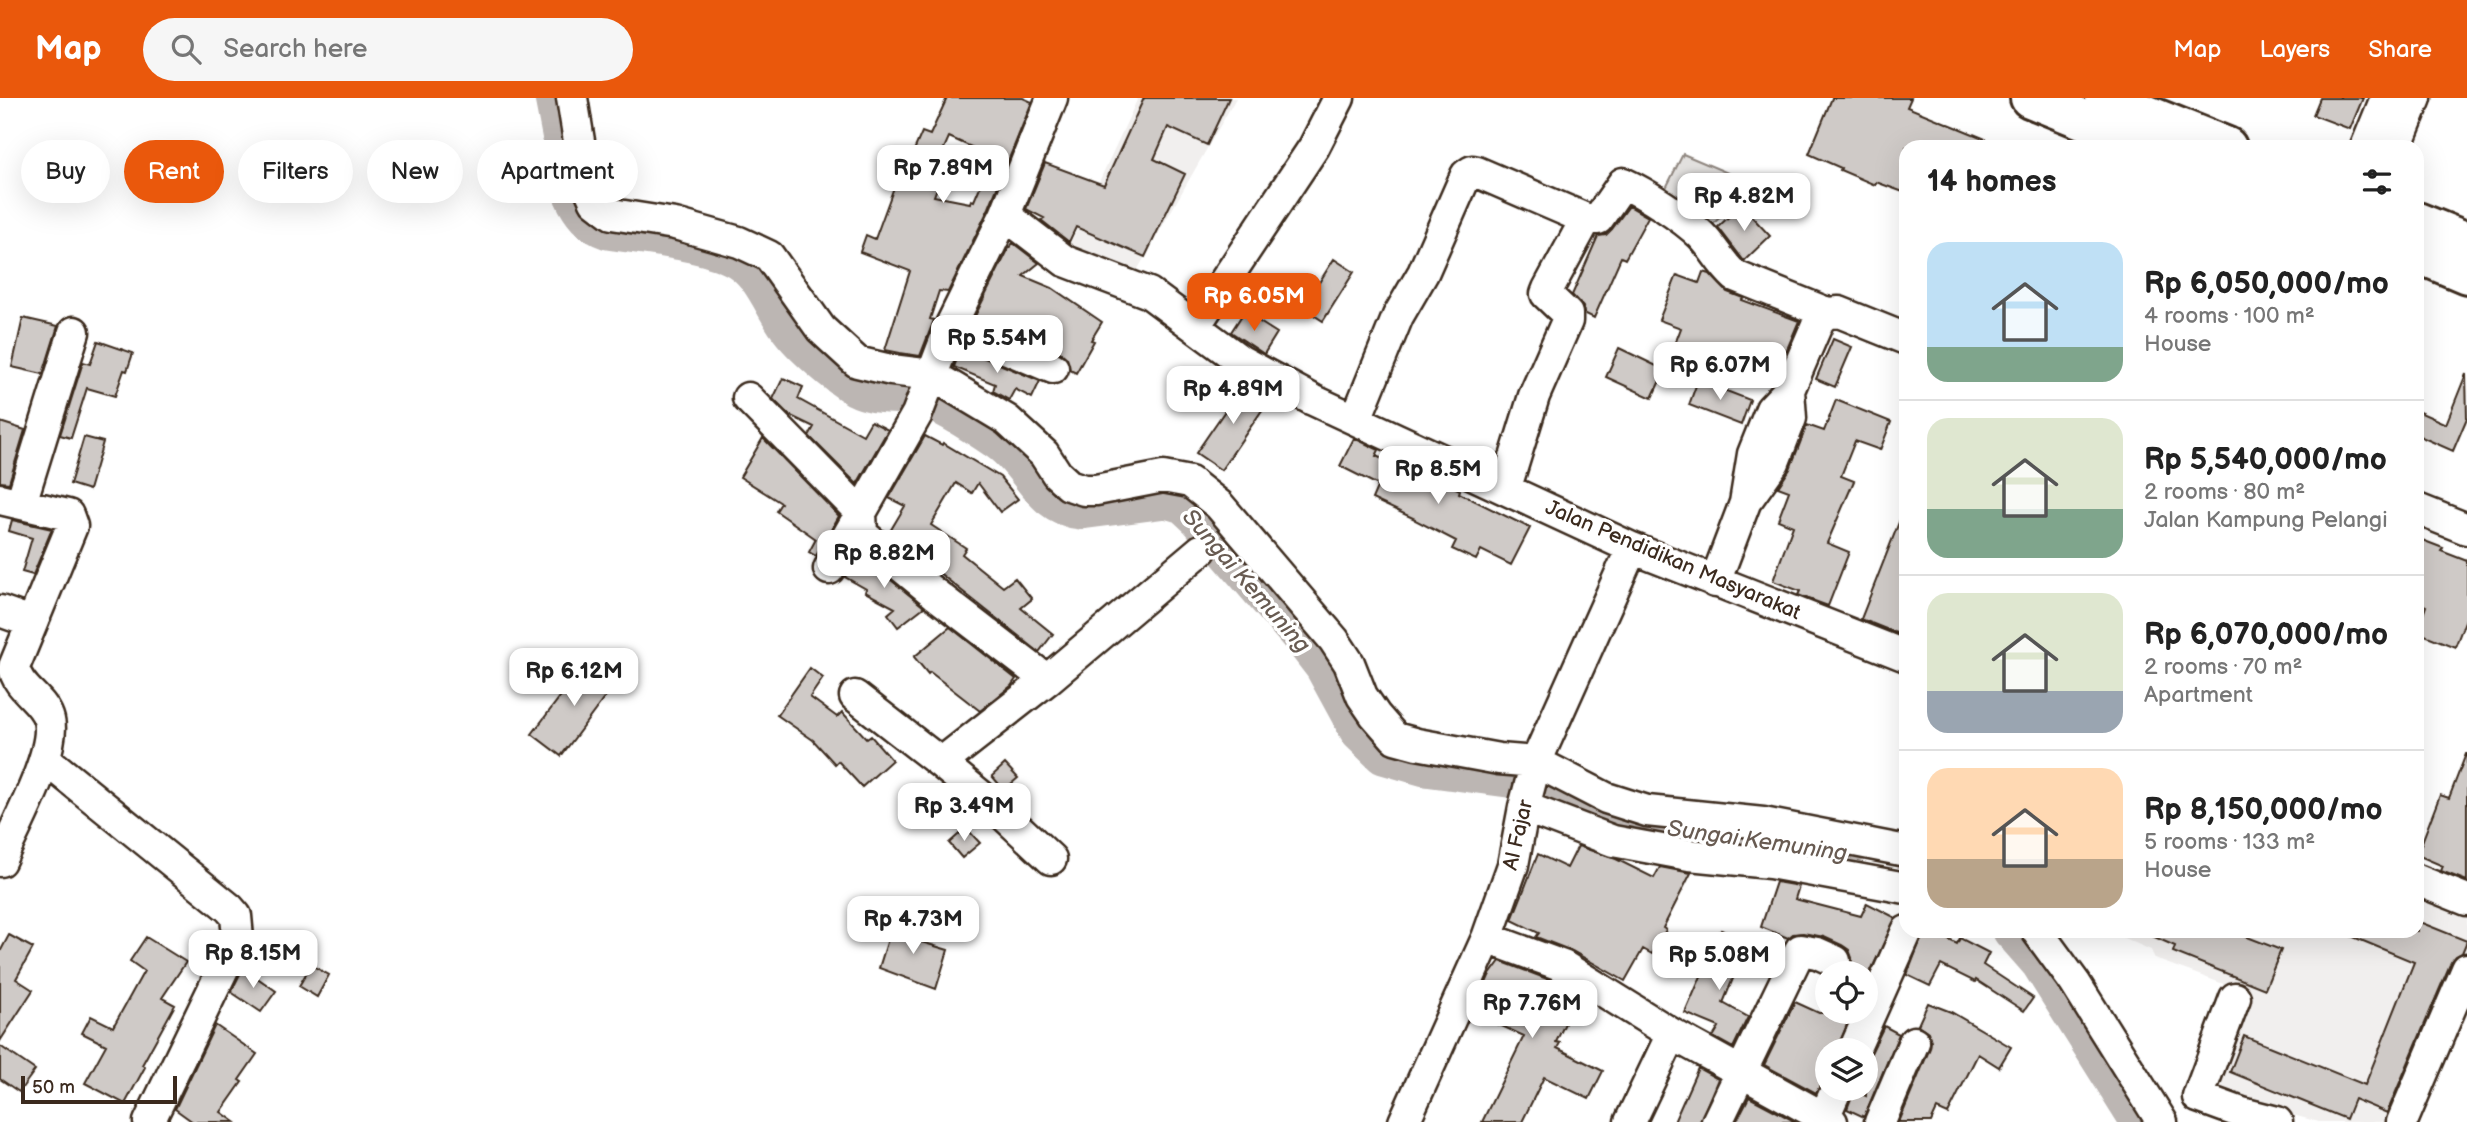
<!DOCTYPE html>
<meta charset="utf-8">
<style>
body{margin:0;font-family:"Balsamiq Sans",sans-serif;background:#f6f6f6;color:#222;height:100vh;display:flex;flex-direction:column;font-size:26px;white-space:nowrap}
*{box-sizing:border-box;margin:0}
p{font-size:23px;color:#767676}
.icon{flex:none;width:38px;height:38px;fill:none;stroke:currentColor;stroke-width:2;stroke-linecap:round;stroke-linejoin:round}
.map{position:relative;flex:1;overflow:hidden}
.side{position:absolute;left:1899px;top:42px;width:525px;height:798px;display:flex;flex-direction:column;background:#fff;border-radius:21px;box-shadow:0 7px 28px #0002}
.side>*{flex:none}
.guide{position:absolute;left:21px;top:42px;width:665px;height:63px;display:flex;gap:14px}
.buttons{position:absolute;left:1815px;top:863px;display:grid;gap:14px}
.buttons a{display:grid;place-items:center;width:63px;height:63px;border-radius:50%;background:#fff;box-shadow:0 7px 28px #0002;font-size:35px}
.scale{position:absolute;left:21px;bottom:18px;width:156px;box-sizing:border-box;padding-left:7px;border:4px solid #3b2a1e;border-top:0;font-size:19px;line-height:24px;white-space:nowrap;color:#3b2a1e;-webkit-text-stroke:5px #fff;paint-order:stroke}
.price{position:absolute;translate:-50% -60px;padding:0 16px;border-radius:14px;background:#fff;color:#222;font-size:23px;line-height:46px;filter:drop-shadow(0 2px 4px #0008)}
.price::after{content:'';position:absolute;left:50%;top:42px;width:21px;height:16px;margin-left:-10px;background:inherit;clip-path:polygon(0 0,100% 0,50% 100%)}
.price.active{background:#ea580c;color:#fff}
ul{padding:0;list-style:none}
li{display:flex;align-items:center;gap:21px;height:175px;padding:0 28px}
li+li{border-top:2px solid #e0e0e0}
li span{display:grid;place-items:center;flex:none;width:196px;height:140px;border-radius:21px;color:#555}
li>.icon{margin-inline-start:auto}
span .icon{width:84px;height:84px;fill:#fffc;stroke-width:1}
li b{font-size:30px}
h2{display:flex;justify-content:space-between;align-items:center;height:84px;padding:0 28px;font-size:30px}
.tag{padding:0 24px;border-radius:32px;background:#fff;box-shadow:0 7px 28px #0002;font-size:24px;line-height:63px}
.tag.active{background:#ea580c;color:#fff}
header{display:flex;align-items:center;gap:42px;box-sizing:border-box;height:98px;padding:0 35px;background:#ea580c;color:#fff}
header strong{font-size:33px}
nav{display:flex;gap:38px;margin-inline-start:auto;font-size:24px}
.search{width:490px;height:63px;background:#f6f6f6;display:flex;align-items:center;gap:18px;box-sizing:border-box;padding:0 24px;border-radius:38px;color:#767676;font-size:26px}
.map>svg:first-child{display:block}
.built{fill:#f1efee}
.green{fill:#e2e0de;stroke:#8e857e;stroke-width:2}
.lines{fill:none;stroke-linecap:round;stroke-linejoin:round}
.river{stroke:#bcb6b3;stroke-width:37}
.building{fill:#cfcac7;stroke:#3b2a1e;stroke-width:2;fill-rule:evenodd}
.minor-casing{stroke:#3b2a1e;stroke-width:35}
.highway-casing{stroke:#3b2a1e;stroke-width:44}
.minor{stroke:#fff;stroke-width:30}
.highway{stroke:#fff;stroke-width:38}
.labels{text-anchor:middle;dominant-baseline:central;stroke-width:7;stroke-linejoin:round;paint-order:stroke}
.street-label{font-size:21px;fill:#3b2a1e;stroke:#fff}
.water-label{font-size:23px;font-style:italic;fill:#685b52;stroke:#fff}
</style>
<header>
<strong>Map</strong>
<div class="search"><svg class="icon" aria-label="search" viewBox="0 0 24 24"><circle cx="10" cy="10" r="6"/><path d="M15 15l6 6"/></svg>Search here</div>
<nav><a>Map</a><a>Layers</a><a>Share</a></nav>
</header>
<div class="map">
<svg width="2467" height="1024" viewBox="0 0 2467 1024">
<rect width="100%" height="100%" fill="#fff"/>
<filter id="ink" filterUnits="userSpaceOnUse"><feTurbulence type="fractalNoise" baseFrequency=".0143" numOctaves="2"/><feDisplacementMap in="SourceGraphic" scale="14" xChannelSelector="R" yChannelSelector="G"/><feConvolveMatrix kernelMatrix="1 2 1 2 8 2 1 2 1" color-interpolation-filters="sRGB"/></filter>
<g filter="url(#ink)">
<path class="built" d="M 1138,0 L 1236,0 L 1131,183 L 1065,157 Z
M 2417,791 L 2467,812 L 2467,851 L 2394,1024 L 2319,1024 L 2206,994 L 2243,893 L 2155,861 L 2151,852 L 2108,833 L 2417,833 Z"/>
<path class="green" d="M 1683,56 L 1754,86 L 1706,133 L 1661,100 Z"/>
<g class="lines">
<path class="river" d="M 553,0 L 572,97 C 580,115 589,126 608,133 C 645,139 712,144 742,165 C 763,180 773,210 788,230 C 801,248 837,279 856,290 C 875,300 898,295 919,300 C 940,305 979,331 998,344 C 1030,366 1039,409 1081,413 L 1166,402 L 1183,407 L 1198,421 L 1303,543 L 1323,569 L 1359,635 L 1383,658 L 1425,670 L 1530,684 L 1615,719 L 1642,727 L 1846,755
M 2011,833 L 2039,865 L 2139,1024"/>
</g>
<path class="building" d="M 947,0 L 1023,0 L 1032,4 L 989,110 L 948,194 L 939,193 L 930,221 L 934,222 L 920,258 L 900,255 L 885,252 L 910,173 L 860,154 L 866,137 L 875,141 L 904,62 L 909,64 L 922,34 L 930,37 ZM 949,39 L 989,57 L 984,68 L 988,70 L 974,103 L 971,102 L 970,105 L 934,98 L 940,82 L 932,78 Z
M 1144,0 L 1229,0 L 1207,47 L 1168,29 L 1154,61 L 1185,76 L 1145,159 L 1076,129 L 1069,144 L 1041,122 L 1044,120 L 1026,111 L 1045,65 L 1104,87 Z
M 1832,0 L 1911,0 L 1907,9 L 2005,49 L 1906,49 L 1906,95 L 1876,84 L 1875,87 L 1840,72 L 1841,70 L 1809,56 Z
M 2320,0 L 2363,0 L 2350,31 L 2313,17 Z
M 1741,107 L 1770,138 L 1744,163 L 1718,129 Z
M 1629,108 L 1648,119 L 1625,161 L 1621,159 L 1594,220 L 1584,215 L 1583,209 L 1572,197 L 1598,138 L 1606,137 L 1612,131 Z
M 1013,145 L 1039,165 L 1023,178 L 1052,190 L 1102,224 L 1091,242 L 1094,243 L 1076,275 L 1070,272 L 1067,260 L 1060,254 L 975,218 L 1009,150 Z
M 1334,161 L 1354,174 L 1323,223 L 1303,210 Z
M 1703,174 L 1710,176 L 1727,194 L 1743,200 L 1742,202 L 1799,223 L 1777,275 L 1721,253 L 1709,283 L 1667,267 L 1681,230 L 1659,222 L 1677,177 L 1699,185 Z
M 1244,214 L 1277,235 L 1264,256 L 1231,234 Z
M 23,220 L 58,228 L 43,276 L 12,269 Z
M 1833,241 L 1852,249 L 1835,289 L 1816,281 Z
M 98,243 L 133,255 L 127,273 L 124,272 L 115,298 L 87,290 L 71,340 L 60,337 L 83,264 L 90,266 Z
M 961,250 L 1040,283 L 1032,300 L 1015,291 L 1009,302 L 993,293 L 995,286 L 954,269 Z
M 1619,250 L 1665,272 L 1652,300 L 1606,279 Z
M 2466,276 L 2467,320 L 2453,353 L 2417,337 L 2417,313 L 2446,326 Z
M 783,280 L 803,289 L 798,301 L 863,337 L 871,323 L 888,332 L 857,386 L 809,338 L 814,329 L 789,317 L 773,301 Z
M 1698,282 L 1750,302 L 1741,327 L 1689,307 Z
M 1244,285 L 1271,299 L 1221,372 L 1196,355 Z
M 1836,302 L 1891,324 L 1880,352 L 1855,343 L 1841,378 L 1854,383 L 1827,445 L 1849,454 L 1828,508 L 1798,497 L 1800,493 L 1773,483 L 1793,428 L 1778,422 L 1789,393 L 1778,389 L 1790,371 L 1807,327 L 1824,333 Z
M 0,324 L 25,332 L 9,385 L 0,384 Z
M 925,338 L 942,347 L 943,345 L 1000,379 L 1018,401 L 1000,414 L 978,385 L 972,395 L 956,385 L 931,427 L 966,450 L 962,456 L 1003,489 L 1015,480 L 1032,501 L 1021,510 L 1053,536 L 1039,554 L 889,435 L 905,408 L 889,400 Z
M 84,339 L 103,344 L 89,392 L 70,386 Z
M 763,340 L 839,418 L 816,458 L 809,454 L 816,441 L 776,413 L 781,405 L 740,379 Z
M 1354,340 L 1379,352 L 1376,358 L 1434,385 L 1436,380 L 1460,392 L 1459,395 L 1530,430 L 1511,467 L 1481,452 L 1476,462 L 1452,451 L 1456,443 L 1415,422 L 1415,421 L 1372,401 L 1378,387 L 1340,368 Z
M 1905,409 L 1906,409 L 1906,539 L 1861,521 Z
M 12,422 L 52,431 L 33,477 L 22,474 L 32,440 L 9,433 Z
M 2417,440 L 2443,450 L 2441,453 L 2467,463 L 2467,518 L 2455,549 L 2417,534 L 2426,508 L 2417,504 Z
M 858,455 L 924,509 L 898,529 L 888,516 L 895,510 L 865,494 L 866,491 L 845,479 Z
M 950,529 L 1016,581 L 1011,588 L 980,613 L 930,574 L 928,576 L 914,559 Z
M 588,562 L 617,583 L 561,658 L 532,636 Z
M 810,570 L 823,580 L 810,599 L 837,619 L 842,614 L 867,641 L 871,638 L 892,662 L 862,689 L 838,663 L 835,666 L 813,642 L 777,617 Z
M 2466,656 L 2467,656 L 2467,783 L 2441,773 L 2443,768 L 2417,757 L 2440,697 L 2449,700 Z
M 1005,666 L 1018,680 L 1004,692 L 992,678 Z
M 966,730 L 980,745 L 962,760 L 949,745 Z
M 1578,748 L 1616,761 L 1654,780 L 1660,769 L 1691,775 L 1663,830 L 1666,832 L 1652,856 L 1643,851 L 1625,883 L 1572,853 L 1536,839 L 1539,835 L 1512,822 L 1538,756 L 1567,770 Z
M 1776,784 L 1799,788 L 1795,801 L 1861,818 L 1867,805 L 1896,820 L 1866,883 L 1866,875 L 1847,875 L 1851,869 L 1852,860 L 1849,852 L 1842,847 L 1824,839 L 1803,835 L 1793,836 L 1788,840 L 1761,829 Z
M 894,822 L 919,830 L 915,842 L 948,852 L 936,891 L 879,870 Z
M 2417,823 L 2467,843 L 2462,855 L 2456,858 L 2451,864 L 2387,1015 L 2354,1001 L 2346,1021 L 2230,974 L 2244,938 L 2365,987 L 2414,864 L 2339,833 L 2417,833 Z
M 1721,832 L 1743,841 L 1728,876 L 1734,878 L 1723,905 L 1748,919 L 1733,950 L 1713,939 L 1719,929 L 1685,915 Z
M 1924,833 L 1931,833 L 1957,846 L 1960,840 L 1989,855 L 1983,867 L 2033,900 L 2024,913 L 1976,882 L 1975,884 L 1941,867 L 1930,888 L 1907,877 Z
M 2141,833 L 2232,833 L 2281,852 L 2265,891 L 2173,854 L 2175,848 Z
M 9,837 L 33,850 L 16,881 L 33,892 L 0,943 L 0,854 Z
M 146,839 L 186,864 L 162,900 L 175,907 L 142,967 L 145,969 L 125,1006 L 85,985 L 106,947 L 82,935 L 91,918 L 113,929 L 144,873 L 130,863 Z
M 1500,863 L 1555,884 L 1578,898 L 1556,944 L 1560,945 L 1557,950 L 1603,973 L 1589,1001 L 1544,979 L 1522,1024 L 1482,1024 L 1524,938 L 1473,915 L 1489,878 Z
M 311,867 L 329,877 L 317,899 L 299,888 Z
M 243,870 L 276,893 L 261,914 L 231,894 Z
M 1795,904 L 1819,915 L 1852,914 L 1837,952 L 1827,952 L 1827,976 L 1816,995 L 1764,967 Z
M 1928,905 L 1951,914 L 2011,949 L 1999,969 L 1978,956 L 1948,1016 L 1937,1011 L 1931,1024 L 1899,1024 L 1930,950 L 1931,943 L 1928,934 L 1918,927 Z
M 215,927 L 257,956 L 239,982 L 242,984 L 221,1014 L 235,1024 L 193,1024 L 175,1011 Z
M 1884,928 L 1899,936 L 1864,1019 L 1847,1011 L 1854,993 L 1866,998 L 1866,965 Z
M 0,948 L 35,972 L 19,994 L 0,981 Z
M 1698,970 L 1718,981 L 1700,1024 L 1674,1024 Z
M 1749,999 L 1751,1000 L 1796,1024 L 1736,1024 Z"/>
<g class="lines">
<defs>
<path id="minor" d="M 572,0 L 585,80 L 595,103 L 612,116 L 675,126 L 739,144 L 769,158 L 821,231 L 857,264 L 891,272 L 932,277 L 1007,322 L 1044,356 L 1057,376 L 1069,387 L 1084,392 L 1096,392 L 1163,379 L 1190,384 L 1219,407 L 1334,542 L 1349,565 L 1362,598 L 1375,617 L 1395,640 L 1417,646 L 1499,661 L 1536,664 L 1606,700 L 1647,713 L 1763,725 L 1906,753
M 1052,0 L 1005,117 L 1065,163 L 1149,195 L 1241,263 L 1313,302 L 1632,450 L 1906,558
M 2366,49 L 2386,0
M 2396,49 L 2416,0
M 951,227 L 1053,270
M 1195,228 L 1314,49 L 1339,0
M 748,300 L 861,415 L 862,436 L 935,496 L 1047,582 L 941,665 L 855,598
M 1356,321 L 1398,218 L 1423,175 L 1466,77 L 1472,73 L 1477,74 L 1586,121
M 1506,389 L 1534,298 L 1567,223 L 1567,216 L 1546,196 L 1548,191 L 1586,121 L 1598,121 L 1623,85 C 1645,95 1684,120 1701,137 C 1714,150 1721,166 1735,178 L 1827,215
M 1749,399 L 1774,364 L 1791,320 L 1789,292
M 0,401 L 68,417 L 72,428 L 14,569 C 17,591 44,601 49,622 C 57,653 14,732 0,763
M 21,405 L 74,234
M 2417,411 L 2467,431
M 829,471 L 917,316 L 951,227 L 1005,117
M 1715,484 L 1745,405 L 1753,356 L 1771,311 L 1789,292 L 1819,222 L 1827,215 L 1839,214 L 1906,241
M 0,513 L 31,524
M 1047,582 L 1201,452
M 45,661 L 229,810 L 236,818 L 238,840 L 149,1024
M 941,665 L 1004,717 L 1051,761
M 1524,709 L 1613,743 L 1689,757 L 1770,765 L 1906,790
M 2417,782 L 2467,802
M 2037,833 L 2075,885 L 2162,1024
M 1487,840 L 1563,868 L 1672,936 L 1832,1024
M 2235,900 L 2198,999 L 2242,1015 L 2277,1024
M 1854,952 L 1907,833
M 1404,1024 L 1487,840 L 1513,767 L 1524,709 L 1536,664 L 1632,450
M 1630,1024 L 1672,936
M 1717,1024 L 1800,852 L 1817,855 L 1835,863
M 1822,1024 L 1837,990
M 1880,1024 L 1914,944
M 2402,1024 L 2467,871"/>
<path id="highway" d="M 2030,0 L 2151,49
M 2105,0 L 2227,49
M 2417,124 L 2467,144
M 2417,155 L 2467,176"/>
</defs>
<use href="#minor" class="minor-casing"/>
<use href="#highway" class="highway-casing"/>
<use href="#minor" class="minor"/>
<use href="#highway" class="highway"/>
</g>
</g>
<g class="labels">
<g class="street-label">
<text transform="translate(1673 462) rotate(23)">Jalan Pendidikan Masyarakat</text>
<text transform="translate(1518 737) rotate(-77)">Al Fajar</text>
</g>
<g class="water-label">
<text transform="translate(1246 483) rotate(49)">Sungai Kemuning</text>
<text transform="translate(1757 743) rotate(8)">Sungai Kemuning</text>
</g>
</g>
</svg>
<div class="buttons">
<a><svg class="icon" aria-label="locate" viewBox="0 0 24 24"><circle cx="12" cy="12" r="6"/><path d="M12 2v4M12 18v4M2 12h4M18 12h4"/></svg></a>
<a><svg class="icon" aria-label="layers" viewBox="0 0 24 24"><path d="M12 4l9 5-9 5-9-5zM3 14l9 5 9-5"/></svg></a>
</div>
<div class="scale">50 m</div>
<b class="price" style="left:943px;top:107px">Rp 7.89M</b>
<b class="price" style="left:1744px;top:135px">Rp 4.82M</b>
<b class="price active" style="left:1254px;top:235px">Rp 6.05M</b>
<b class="price" style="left:997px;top:277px">Rp 5.54M</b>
<b class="price" style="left:1720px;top:304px">Rp 6.07M</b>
<b class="price" style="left:1233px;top:328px">Rp 4.89M</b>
<b class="price" style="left:1438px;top:408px">Rp 8.5M</b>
<b class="price" style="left:884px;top:492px">Rp 8.82M</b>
<b class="price" style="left:574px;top:610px">Rp 6.12M</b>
<b class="price" style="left:964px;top:745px">Rp 3.49M</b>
<b class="price" style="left:913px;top:858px">Rp 4.73M</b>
<b class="price" style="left:253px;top:892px">Rp 8.15M</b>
<b class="price" style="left:1719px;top:894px">Rp 5.08M</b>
<b class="price" style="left:1532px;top:942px">Rp 7.76M</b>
<div class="guide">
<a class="tag">Buy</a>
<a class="tag active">Rent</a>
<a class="tag">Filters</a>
<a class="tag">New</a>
<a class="tag">Apartment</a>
</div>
<section class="side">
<h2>14 homes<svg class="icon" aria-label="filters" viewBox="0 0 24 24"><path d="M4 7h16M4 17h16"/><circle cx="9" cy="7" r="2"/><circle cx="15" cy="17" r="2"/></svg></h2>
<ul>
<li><span style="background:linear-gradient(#bfe0f5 75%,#7fa58c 0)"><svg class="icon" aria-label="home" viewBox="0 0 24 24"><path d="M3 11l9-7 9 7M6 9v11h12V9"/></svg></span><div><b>Rp 6,050,000/mo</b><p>4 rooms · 100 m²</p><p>House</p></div></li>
<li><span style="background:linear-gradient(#dfe7d0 65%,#7fa58c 0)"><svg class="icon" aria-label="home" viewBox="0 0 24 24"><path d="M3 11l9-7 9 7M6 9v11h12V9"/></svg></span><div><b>Rp 5,540,000/mo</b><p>2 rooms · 80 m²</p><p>Jalan Kampung Pelangi</p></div></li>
<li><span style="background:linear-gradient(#dfe7d0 70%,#9aa5b1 0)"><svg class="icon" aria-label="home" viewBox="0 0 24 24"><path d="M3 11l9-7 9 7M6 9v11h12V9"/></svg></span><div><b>Rp 6,070,000/mo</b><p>2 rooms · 70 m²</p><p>Apartment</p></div></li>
<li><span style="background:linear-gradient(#ffd9b3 65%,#b9a48a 0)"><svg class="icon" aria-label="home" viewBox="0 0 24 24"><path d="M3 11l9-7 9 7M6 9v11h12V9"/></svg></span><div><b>Rp 8,150,000/mo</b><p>5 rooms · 133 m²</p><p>House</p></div></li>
</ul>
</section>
</div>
